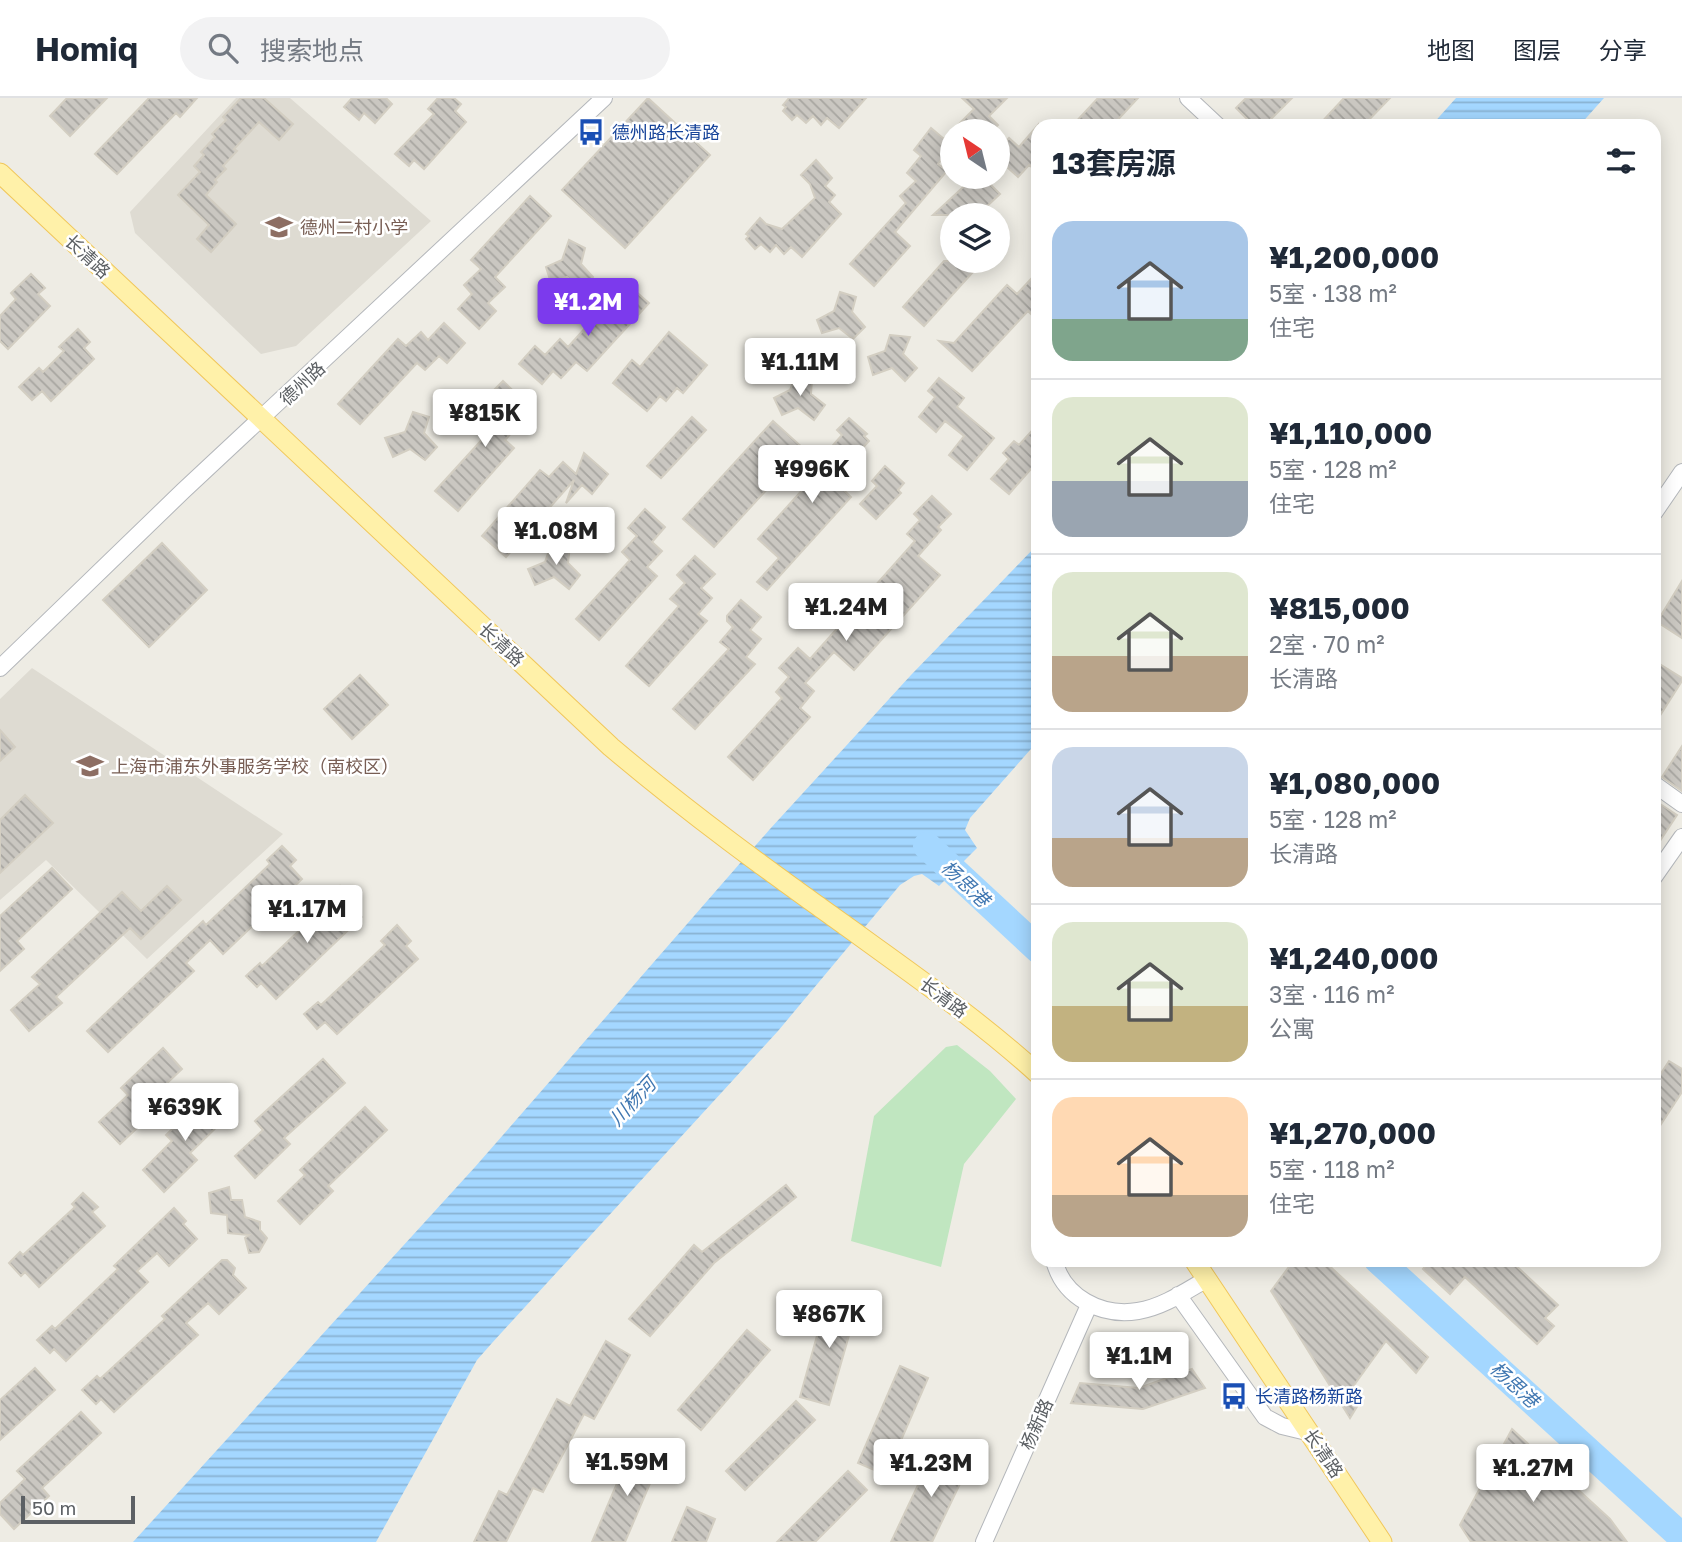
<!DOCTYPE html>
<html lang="zh">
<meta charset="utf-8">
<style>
body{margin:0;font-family:"Golos Text","Noto Sans SC",sans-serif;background:#f2f2f3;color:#1f2937;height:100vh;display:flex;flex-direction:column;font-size:26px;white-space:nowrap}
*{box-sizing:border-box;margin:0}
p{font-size:23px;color:#747a83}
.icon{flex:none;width:38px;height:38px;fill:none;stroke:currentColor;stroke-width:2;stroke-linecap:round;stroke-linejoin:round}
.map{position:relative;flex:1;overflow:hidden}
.side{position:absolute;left:1031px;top:21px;width:630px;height:1148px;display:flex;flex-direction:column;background:#fff;border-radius:21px;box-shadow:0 4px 18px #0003}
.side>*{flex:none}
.needle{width:46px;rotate:325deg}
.fabs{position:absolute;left:940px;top:21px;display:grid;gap:14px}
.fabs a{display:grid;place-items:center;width:70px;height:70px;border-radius:50%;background:#fff;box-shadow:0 4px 18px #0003;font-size:35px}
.scale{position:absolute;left:21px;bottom:18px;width:114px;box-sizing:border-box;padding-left:7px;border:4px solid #5c6064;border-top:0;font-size:19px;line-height:24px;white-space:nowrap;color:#5c6064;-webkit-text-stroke:5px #fff;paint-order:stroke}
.price{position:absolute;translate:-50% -60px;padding:0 16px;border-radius:7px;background:#fff;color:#222;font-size:23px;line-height:46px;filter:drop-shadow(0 2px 4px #0008)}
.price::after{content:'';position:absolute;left:50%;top:42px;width:21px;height:16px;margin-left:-10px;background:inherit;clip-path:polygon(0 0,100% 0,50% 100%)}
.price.on{background:#7c3aed;color:#fff}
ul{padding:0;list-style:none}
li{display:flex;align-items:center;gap:21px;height:175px;padding:0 21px}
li+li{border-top:2px solid #e0e1e3}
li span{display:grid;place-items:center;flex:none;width:196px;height:140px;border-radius:21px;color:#555}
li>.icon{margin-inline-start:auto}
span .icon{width:84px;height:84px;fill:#fffc;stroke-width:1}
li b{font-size:30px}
h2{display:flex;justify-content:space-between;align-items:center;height:84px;padding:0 21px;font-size:30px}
header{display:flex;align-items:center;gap:42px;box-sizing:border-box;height:98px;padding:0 35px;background:#fff;border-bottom:2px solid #e0e1e3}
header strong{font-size:33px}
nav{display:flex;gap:38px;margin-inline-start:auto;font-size:24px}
.search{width:490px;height:63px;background:#f2f2f3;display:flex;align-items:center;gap:18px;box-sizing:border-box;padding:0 24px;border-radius:38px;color:#747a83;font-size:26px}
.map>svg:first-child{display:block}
.education{fill:#dedbd2}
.garden{fill:#c0e6c0}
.water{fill:url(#water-rules)}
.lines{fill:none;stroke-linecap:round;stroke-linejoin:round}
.river{stroke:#a4d7ff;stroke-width:28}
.building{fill:url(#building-back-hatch);stroke:#d3cec2;stroke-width:2}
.minor-casing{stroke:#b4b7bb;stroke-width:18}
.major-casing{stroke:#f1c75a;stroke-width:21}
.minor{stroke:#fff;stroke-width:16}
.major{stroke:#fff1a9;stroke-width:19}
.labels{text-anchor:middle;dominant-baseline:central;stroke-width:5;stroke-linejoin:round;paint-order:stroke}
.transit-label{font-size:18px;fill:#164399;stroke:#fff;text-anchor:start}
.education-label{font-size:18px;fill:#785e54;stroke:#fff;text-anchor:start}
.street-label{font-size:18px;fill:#5c6064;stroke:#fff}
.water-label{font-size:19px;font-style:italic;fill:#4077b1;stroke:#fff}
</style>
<header>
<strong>Homiq</strong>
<div class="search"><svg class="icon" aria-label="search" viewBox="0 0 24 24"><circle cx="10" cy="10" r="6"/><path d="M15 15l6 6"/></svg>搜索地点</div>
<nav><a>地图</a><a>图层</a><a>分享</a></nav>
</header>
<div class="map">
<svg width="1682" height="1444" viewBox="0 0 1682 1444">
<defs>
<pattern id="water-rules" width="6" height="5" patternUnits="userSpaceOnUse" patternTransform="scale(1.75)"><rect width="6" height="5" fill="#a4d7ff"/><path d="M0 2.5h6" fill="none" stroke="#89b2d2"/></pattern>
<pattern id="building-back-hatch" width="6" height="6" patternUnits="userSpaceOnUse" patternTransform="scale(1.75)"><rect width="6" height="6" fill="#cac7c1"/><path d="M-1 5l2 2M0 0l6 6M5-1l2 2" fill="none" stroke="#a7a5a0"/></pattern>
</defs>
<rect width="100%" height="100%" fill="#eeece4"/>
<path class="education" d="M 236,0 L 290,0 L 431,123 L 296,248 L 261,256 L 135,135 L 130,114 Z
M 32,570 L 283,736 L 147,861 L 46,762 L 0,802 L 0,601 Z"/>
<path class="garden" d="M 957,947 L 990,973 L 1016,1001 L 964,1066 L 941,1169 L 851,1143 L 874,1018 L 946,949 Z"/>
<path class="water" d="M 1456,0 L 1604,0 L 1579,28 L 1431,28 Z
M 1038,446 L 1038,643 L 970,720 L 965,732 L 977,750 L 939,788 L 922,776 L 914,778 L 900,787 L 778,933 L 492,1245 L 477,1262 L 376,1444 L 133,1444 L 475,1069 L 770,731 L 911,577 Z"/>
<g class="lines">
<path class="river" d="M 927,748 L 1038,851
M 1378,1162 L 1682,1439"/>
</g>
<path class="building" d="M 67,0 L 107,0 L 70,38 L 50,18 Z
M 149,0 L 197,0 L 180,19 L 176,15 L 117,76 L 95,56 Z
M 241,0 L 264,0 L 293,26 L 279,42 L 259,24 L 234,51 L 237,53 L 223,68 L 226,71 L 215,82 L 217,84 L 206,97 L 236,126 L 211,154 L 197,141 L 209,127 L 178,97 L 200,74 L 194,68 L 204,57 L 201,54 L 215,39 L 212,36 L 226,22 L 223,19 Z
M 352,0 L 386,0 L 392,6 L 375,25 L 364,15 L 359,22 L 344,9 Z
M 438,0 L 454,0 L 461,6 L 455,13 L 466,24 L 424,71 L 414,62 L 409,68 L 395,56 L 434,16 L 428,11 Z
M 648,0 L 710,57 L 625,150 L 562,92 Z
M 789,0 L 866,0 L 839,30 L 827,20 L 821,27 L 813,18 L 806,25 L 797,17 L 792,22 L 783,13 L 786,9 L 783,7 Z
M 962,0 L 1007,0 L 989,18 L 998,27 L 992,33 L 952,33 L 952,48 L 938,66 L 947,73 L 895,134 L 910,148 L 874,188 L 850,166 L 906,105 L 900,98 L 916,83 L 907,75 L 921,58 L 914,52 L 931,30 L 944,41 L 974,11 Z
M 1098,0 L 1138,0 L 1112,28 L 1072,28 Z
M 1246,0 L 1292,0 L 1264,28 L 1254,28 L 1236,10 Z
M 1344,0 L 1390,0 L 1363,28 L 1318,28 Z
M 1038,27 L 1038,74 L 1029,67 L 1018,79 L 998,61 L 998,52 L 1009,40 L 1019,49 Z
M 816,62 L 832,80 L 825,88 L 835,97 L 829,104 L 841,116 L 802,159 L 791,149 L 784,156 L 776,147 L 770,154 L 761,146 L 755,151 L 746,141 L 749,138 L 746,136 L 760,120 L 766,126 L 782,131 L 815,100 L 810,86 L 801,77 Z
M 974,79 L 983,79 L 1000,96 L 984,111 L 991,117 L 933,117 Z
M 530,98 L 551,118 L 495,179 L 505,189 L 488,205 L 496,213 L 479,231 L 458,211 L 472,196 L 464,187 L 481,171 L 471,162 Z
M 569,142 L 585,150 L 581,166 L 593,179 L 582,191 L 567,179 L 551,185 L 546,169 L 562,162 Z
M 944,163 L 983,163 L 924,228 L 903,209 Z
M 31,176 L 45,190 L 38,196 L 50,208 L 8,251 L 0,243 L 0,218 L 16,201 L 11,195 Z
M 1031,181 L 1038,187 L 1038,223 L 1028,213 L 972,273 L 939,243 L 954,245 L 1007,187 L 1017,196 Z
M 626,185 L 649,205 L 587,273 L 576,264 L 561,280 L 553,273 L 542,286 L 519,266 L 535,248 L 545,257 L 560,241 L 568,249 Z
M 840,194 L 856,199 L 852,214 L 865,229 L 853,241 L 839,230 L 822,235 L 817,222 L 834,213 Z
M 444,225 L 465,245 L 447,265 L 439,258 L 425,272 L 417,265 L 360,326 L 338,306 L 398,241 L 406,248 L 421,234 L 428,242 Z
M 78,231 L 90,244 L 84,250 L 94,261 L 51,303 L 42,293 L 32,302 L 19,289 L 39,270 L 43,274 L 64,253 L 59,249 Z
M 669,234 L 707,267 L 683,295 L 677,290 L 666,303 L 660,298 L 647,313 L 613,285 L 632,262 L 640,269 Z
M 890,237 L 910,239 L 903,256 L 917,270 L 905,283 L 892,270 L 873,277 L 868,259 L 885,253 Z
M 796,276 L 815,278 L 812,281 L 811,296 L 825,307 L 814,322 L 798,310 L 782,317 L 774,300 L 790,292 Z
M 939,280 L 964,300 L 957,309 L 994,340 L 967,372 L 949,357 L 964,338 L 945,323 L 936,334 L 919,319 L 935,299 L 928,293 Z
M 503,283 L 525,304 L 513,316 L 521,324 L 505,342 L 514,350 L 458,413 L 435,393 L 488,335 L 479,327 L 494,310 L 485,301 Z
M 413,314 L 429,319 L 424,335 L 437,349 L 425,362 L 410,351 L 393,359 L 385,340 L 405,334 Z
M 692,319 L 706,332 L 661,380 L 647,368 Z
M 849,320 L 867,336 L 864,338 L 869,343 L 833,382 L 851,399 L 767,492 L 757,484 L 779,460 L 758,441 L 832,359 L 827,354 L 842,337 L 837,332 Z
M 773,323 L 804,351 L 714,449 L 683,421 Z
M 1038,326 L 1038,363 L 1009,396 L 991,381 L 1009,361 L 1003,355 L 1014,343 L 1019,347 Z
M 584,355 L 608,376 L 592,396 L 582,387 L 566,405 L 574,382 L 506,459 L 482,438 L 540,372 L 549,379 L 563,364 L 576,376 Z
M 885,368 L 904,385 L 898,392 L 901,395 L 876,421 L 860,406 L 877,388 L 872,383 Z
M 932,398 L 951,416 L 938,429 L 941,432 L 918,458 L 940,477 L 854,572 L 834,554 L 805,585 L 814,593 L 800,610 L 810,619 L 753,682 L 728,659 L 782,600 L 776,594 L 789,579 L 779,570 L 798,550 L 810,561 L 915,443 L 907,436 L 920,422 L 914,416 Z
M 645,411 L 665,429 L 652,444 L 662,453 L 647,469 L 657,478 L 599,542 L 576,521 L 630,462 L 622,454 L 637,438 L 628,430 Z
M 552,444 L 570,448 L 568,465 L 580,477 L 569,491 L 554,479 L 535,487 L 528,471 L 545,464 Z
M 162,445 L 207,492 L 149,549 L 103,502 Z
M 695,458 L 715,476 L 701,490 L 712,500 L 698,516 L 707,523 L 649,588 L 626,568 L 679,508 L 670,501 L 685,485 L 677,477 Z
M 1682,483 L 1682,540 L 1657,524 Z
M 741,502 L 761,519 L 750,532 L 761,541 L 746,559 L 755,566 L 695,631 L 673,611 L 729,551 L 720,544 L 733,529 L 727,523 L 727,518 Z
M 1658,565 L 1682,580 L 1682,583 L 1654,627 L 1654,571 Z
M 360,577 L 388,607 L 352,641 L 324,611 Z
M 0,632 L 15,649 L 0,663 Z
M 1682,648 L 1682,693 L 1662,679 Z
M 25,697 L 53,725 L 0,775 L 0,722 Z
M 1654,702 L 1677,717 L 1654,752 Z
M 282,748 L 296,762 L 290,768 L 302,781 L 223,856 L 210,842 L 186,865 L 194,873 L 108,954 L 87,933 L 203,823 L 206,827 L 270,766 L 267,762 Z
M 52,770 L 72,791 L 17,843 L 24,851 L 0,873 L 0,818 Z
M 167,788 L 181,802 L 141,841 L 130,830 L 56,899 L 62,905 L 29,933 L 11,912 L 40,886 L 32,879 L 122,794 L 141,813 Z
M 340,788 L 352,801 L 348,804 L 362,819 L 276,901 L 261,885 L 257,889 L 246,878 L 260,865 L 262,868 L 327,806 L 325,803 Z
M 397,827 L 411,843 L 406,848 L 418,861 L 337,936 L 325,924 L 317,931 L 304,916 L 318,904 L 321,907 L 385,847 L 381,843 Z
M 163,950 L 182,971 L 143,1008 L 152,1016 L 120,1046 L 99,1024 L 128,997 L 121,990 Z
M 323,961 L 345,985 L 284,1040 L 290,1046 L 255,1080 L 235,1058 L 263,1032 L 255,1023 Z
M 1669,963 L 1682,971 L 1682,994 L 1654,1037 L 1654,986 Z
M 208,997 L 228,1018 L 190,1055 L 197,1062 L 164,1094 L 143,1072 L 172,1043 L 166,1037 Z
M 365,1009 L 387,1032 L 328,1088 L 333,1093 L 300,1126 L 278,1103 L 305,1077 L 300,1072 Z
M 786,1087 L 796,1099 L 714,1165 L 650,1238 L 629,1221 L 694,1147 L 702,1154 Z
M 229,1089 L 231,1102 L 242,1102 L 245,1119 L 260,1124 L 260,1132 L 267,1140 L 259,1154 L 249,1155 L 245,1140 L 249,1137 L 228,1135 L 227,1117 L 211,1115 L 209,1095 Z
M 83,1095 L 98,1109 L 92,1114 L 105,1128 L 39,1189 L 25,1174 L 21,1178 L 9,1165 L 20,1154 L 23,1157 L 75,1109 L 72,1106 Z
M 174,1110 L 186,1123 L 183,1126 L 197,1141 L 169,1168 L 157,1155 L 137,1173 L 148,1184 L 66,1263 L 54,1251 L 50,1255 L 37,1242 L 52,1228 L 55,1231 L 118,1171 L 114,1168 Z
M 222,1162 L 227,1162 L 235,1170 L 233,1177 L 246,1190 L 219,1216 L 208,1205 L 186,1225 L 198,1237 L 114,1314 L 101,1301 L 96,1306 L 82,1292 L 97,1278 L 100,1281 L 165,1221 L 162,1218 Z
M 1294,1162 L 1323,1162 L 1428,1259 L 1416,1275 L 1386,1243 L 1352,1290 L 1361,1302 L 1350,1320 L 1271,1193 Z
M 1430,1162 L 1510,1162 L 1558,1207 L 1545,1220 L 1554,1228 L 1537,1246 L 1465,1179 L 1450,1196 L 1423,1171 Z
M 828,1198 L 858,1206 L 829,1307 L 800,1299 Z
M 747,1232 L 770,1252 L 701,1332 L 678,1312 Z
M 606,1243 L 630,1257 L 594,1321 L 584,1316 L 543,1394 L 533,1390 L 506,1444 L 474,1444 L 499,1393 L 507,1397 L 557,1301 L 570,1308 Z
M 900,1268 L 928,1280 L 886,1377 L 858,1365 Z
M 35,1270 L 55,1292 L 0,1342 L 0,1302 Z
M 1192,1271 L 1205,1290 L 1143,1311 L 1071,1305 L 1080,1285 L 1139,1290 Z
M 796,1303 L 815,1322 L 745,1392 L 726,1373 Z
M 81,1314 L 101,1335 L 42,1390 L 49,1398 L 14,1431 L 0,1416 L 0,1405 L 25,1381 L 17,1373 Z
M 1512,1331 L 1610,1421 L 1627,1444 L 1471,1444 L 1460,1427 Z
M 632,1350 L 660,1362 L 625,1444 L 592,1444 Z
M 935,1351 L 969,1367 L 932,1444 L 891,1444 Z
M 848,1373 L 867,1392 L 815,1444 L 777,1444 Z
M 687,1409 L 715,1421 L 706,1444 L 672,1444 Z"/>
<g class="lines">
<defs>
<path id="minor" d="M 1188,0 L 1218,28
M 1654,415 L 1682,374
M 0,570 L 183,393 L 604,0
M 1654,686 L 1682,706
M 1654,779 L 1682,739
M 1054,1162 C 1063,1199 1101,1219 1138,1213 C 1163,1209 1186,1193 1207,1181
M 1178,1197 L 1265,1319 L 1282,1328 L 1311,1335
M 984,1444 L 1089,1207"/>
<path id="major" d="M 0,75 L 611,649 C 689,715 770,774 853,833 C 916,879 980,923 1038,976
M 1194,1162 L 1382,1444"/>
</defs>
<use href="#minor" class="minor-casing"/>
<use href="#major" class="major-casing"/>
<use href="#minor" class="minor"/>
<use href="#major" class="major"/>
</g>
<defs>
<symbol id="bus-bare" viewBox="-9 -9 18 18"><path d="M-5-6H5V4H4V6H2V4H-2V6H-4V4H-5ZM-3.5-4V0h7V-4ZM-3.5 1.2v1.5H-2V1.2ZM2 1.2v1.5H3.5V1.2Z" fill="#1a4fb4" stroke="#fff" stroke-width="2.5" paint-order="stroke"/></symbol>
<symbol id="school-bare" viewBox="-9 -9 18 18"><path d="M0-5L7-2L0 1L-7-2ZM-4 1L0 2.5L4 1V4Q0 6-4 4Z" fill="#8d6e63" stroke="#fff" stroke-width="2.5" paint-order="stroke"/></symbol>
</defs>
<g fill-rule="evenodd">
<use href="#bus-bare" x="572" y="15" width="38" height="38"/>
<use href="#school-bare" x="260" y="110" width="38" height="38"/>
<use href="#school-bare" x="71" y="649" width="38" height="38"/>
<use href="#bus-bare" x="1215" y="1279" width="38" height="38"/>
</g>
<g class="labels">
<g class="transit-label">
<text x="612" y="34">德州路长清路</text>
<text x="1255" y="1298">长清路杨新路</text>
</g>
<g class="education-label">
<text x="300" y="129">德州二村小学</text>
<text x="111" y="668">上海市浦东外事服务学校（南校区）</text>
</g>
<g class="street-label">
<text transform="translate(88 158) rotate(43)">长清路</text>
<text transform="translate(302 285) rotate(-43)">德州路</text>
<text transform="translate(502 546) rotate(43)">长清路</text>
<text transform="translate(944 899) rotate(37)">长清路</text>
<text transform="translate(1036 1326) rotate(-66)">杨新路</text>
<text transform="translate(1324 1355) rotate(56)">长清路</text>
</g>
<g class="water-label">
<text transform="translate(966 785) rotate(43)">杨思港</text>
<text transform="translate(632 1003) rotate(-47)">川杨河</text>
<text transform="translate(1515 1286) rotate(42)">杨思港</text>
</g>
</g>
</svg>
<div class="fabs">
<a><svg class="needle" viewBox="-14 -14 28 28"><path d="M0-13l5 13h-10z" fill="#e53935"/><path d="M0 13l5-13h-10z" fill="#747a83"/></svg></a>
<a><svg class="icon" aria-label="layers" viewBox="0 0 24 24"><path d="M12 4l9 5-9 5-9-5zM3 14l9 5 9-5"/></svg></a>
</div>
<div class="scale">50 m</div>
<b class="price on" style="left:588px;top:240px">¥1.2M</b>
<b class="price" style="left:800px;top:300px">¥1.11M</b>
<b class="price" style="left:485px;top:351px">¥815K</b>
<b class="price" style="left:812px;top:407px">¥996K</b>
<b class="price" style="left:556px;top:469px">¥1.08M</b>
<b class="price" style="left:846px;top:545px">¥1.24M</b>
<b class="price" style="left:307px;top:847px">¥1.17M</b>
<b class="price" style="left:185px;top:1045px">¥639K</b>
<b class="price" style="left:829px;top:1252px">¥867K</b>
<b class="price" style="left:1139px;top:1294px">¥1.1M</b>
<b class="price" style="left:627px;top:1400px">¥1.59M</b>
<b class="price" style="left:931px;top:1401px">¥1.23M</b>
<b class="price" style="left:1533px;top:1406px">¥1.27M</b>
<section class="side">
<h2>13套房源<svg class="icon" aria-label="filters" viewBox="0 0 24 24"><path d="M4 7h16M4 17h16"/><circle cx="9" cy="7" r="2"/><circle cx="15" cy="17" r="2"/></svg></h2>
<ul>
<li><span style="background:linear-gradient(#a9c7e8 70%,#7fa58c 0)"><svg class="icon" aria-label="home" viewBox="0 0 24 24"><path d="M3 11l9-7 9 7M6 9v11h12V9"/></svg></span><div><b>¥1,200,000</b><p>5室 · 138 m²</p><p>住宅</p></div></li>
<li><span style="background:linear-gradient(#dfe7d0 60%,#9aa5b1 0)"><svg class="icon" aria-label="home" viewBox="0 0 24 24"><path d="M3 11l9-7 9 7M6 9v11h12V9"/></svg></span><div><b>¥1,110,000</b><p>5室 · 128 m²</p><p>住宅</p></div></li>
<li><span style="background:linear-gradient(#dfe7d0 60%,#b9a48a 0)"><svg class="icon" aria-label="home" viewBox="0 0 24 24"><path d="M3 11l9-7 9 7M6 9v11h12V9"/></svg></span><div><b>¥815,000</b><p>2室 · 70 m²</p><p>长清路</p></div></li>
<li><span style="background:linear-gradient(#c9d6e8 65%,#b9a48a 0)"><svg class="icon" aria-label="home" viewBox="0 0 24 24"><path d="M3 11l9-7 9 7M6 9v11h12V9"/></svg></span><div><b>¥1,080,000</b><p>5室 · 128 m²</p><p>长清路</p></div></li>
<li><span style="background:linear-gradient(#dfe7d0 60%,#c2b280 0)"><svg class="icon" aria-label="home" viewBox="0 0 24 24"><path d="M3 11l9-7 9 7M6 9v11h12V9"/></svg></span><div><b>¥1,240,000</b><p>3室 · 116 m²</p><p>公寓</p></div></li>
<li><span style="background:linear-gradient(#ffd9b3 70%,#b9a48a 0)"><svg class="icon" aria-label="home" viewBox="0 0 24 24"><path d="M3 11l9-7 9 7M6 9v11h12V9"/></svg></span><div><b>¥1,270,000</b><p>5室 · 118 m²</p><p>住宅</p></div></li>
</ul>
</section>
</div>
